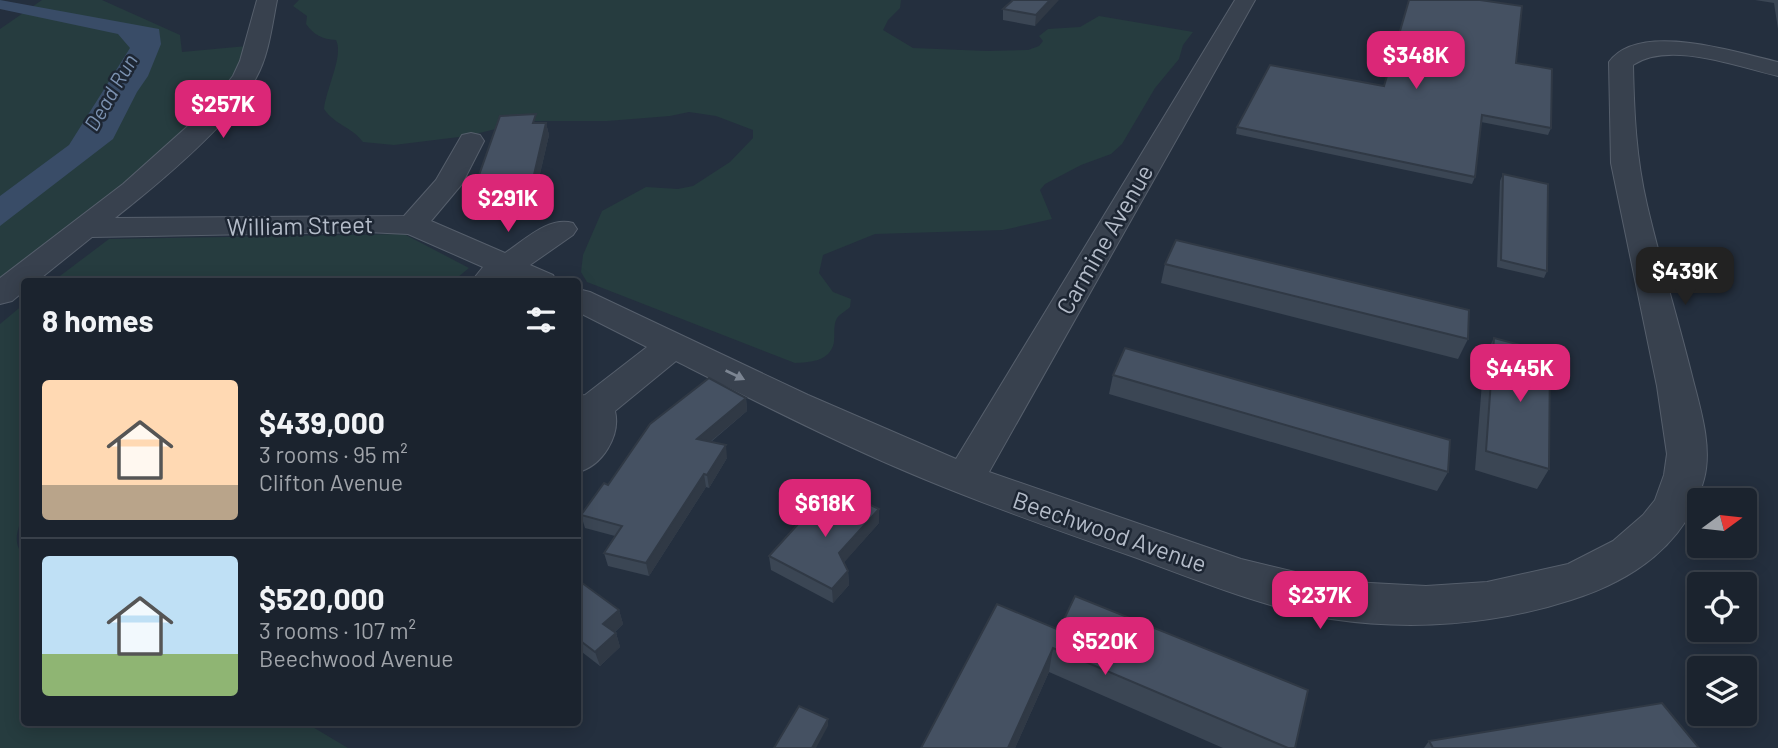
<!DOCTYPE html>
<meta charset="utf-8">
<style>
body{margin:0;font-family:Barlow,sans-serif;background:#242b36;color:#f1f3f6;height:100vh;display:flex;flex-direction:column;font-size:26px;white-space:nowrap}
*{box-sizing:border-box;margin:0}
p{font-size:23px;color:#a0a4aa}
.icon{flex:none;width:38px;height:38px;fill:none;stroke:currentColor;stroke-width:2;stroke-linecap:round;stroke-linejoin:round}
.map{position:relative;flex:1;overflow:hidden}
.drawer{position:absolute;left:21px;top:278px;width:560px;height:448px;display:flex;flex-direction:column;background:#1b232e;border-radius:7px;box-shadow:0 4px 18px #0003,0 0 0 2px #39404a}
.drawer>*{flex:none}
.needle{width:46px;rotate:75deg}
.fabs{position:absolute;left:1687px;top:488px;display:grid;gap:14px}
.fabs a{display:grid;place-items:center;width:70px;height:70px;border-radius:7px;background:#1b232e;box-shadow:0 4px 18px #0003,0 0 0 2px #39404a;font-size:35px}
.price{position:absolute;translate:-50% -60px;padding:0 16px;border-radius:14px;background:#db2777;color:#fff;font-size:23px;line-height:46px;filter:drop-shadow(0 2px 4px #0008)}
.price::after{content:'';position:absolute;left:50%;top:42px;width:21px;height:16px;margin-left:-10px;background:inherit;clip-path:polygon(0 0,100% 0,50% 100%)}
.price.current{background:#222;color:#fff}
ul{padding:0;list-style:none}
li{display:flex;align-items:center;gap:21px;height:175px;padding:0 21px}
li+li{border-top:2px solid #39404a}
li span{display:grid;place-items:center;flex:none;width:196px;height:140px;border-radius:7px;color:#555}
li>.icon{margin-inline-start:auto}
span .icon{width:84px;height:84px;fill:#fffc;stroke-width:1}
li b{font-size:30px}
h2{display:flex;justify-content:space-between;align-items:center;height:84px;padding:0 21px;font-size:30px}
.map>svg:first-child{display:block}
.green{fill:#263c3f}
.water{fill:#394c67}
.lines{fill:none;stroke-linecap:round;stroke-linejoin:round}
.minor-casing{stroke:#565f6c;stroke-width:2}
.minor{fill:#38414e;fill-rule:evenodd}
.wall{fill:#3b4654}
.shaded-wall{fill:#303945}
.building{fill:#455162;stroke:#303945;stroke-width:2}
.oneway{fill:#7c8592}
.labels{text-anchor:middle;dominant-baseline:central;stroke-width:5;stroke-linejoin:round;paint-order:stroke}
.far-water-label{font-size:21px;font-style:italic;fill:#7c92b1;stroke:#1d2633}
.street-label{font-size:24px;fill:#b4bcc9;stroke:#1d2633}
</style>
<div class="map">
<svg width="1778" height="748" viewBox="0 0 1778 748">
<rect width="100%" height="100%" fill="#242f3e"/>
<path class="green" d="M 42,0 L 102,0 L 180,35 L 182,52 L 247,46 C 229,111 155,161 105,201 C 70,229 35,256 0,284 L 0,29 Z
M 299,0 L 901,0 L 900,8 L 888,20 L 883,30 L 913,48 L 987,51 L 1028,50 L 1039,46 L 1043,41 L 1039,36 L 1048,29 L 1080,27 L 1099,16 L 1193,32 L 1183,45 L 1179,59 L 1155,88 L 1122,144 L 1111,154 L 1081,165 L 1045,184 L 1040,190 L 1052,219 L 1003,230 L 875,234 L 823,255 L 819,273 L 833,292 L 851,299 L 850,307 C 847,310 840,314 837,318 C 832,327 836,337 833,346 C 827,362 809,362 795,363 L 587,282 L 581,272 L 583,255 L 602,211 L 646,187 L 678,189 L 693,186 L 730,162 L 753,138 L 753,130 L 716,116 L 689,112 L 670,116 L 607,121 L 529,121 L 467,136 L 394,145 L 363,142 C 351,126 336,126 324,109 C 326,89 344,55 336,40 C 322,39 314,35 306,24 L 307,16 L 293,6 Z
M 404,234 L 469,268 L 452,282 L 52,282 L 109,239 Z
M 24,304 L 24,515 C 17,528 12,545 24,555 L 24,723 L 306,723 L 348,748 L 0,748 L 0,324 Z"/>
<path class="water" d="M 0,0 L 159,29 L 161,44 L 148,76 L 137,92 L 113,139 L 0,226 L 0,196 L 69,145 L 130,48 L 118,34 L 0,9 Z"/>
<g class="lines">
<defs>
<path id="minor" d="M 257,0 L 277,0 C 272,25 269,55 256,78 C 230,125 158,184 115,218 L 404,216 L 436,180 L 462,135 L 471,133 L 480,135 L 484,141 L 462,184 L 431,221 L 505,253 C 525,240 548,216 573,223 L 577,229 L 573,235 L 530,265 L 553,275 L 557,282 L 509,279 L 478,282 L 475,277 L 483,267 L 408,234 L 367,232 L 92,237 L 36,282 L 24,282 L 24,291 L 12,301 L 0,304 L 0,278 L 123,184 L 208,108 L 233,76 L 240,61 Z
M 1235,0 L 1255,0 L 989,472 L 1241,559 L 1333,581 L 1426,586 L 1487,582 L 1568,564 L 1613,541 L 1643,515 L 1655,500 L 1664,475 L 1667,454 L 1657,386 L 1611,163 L 1609,62 C 1639,20 1738,53 1778,62 L 1778,76 C 1738,67 1669,40 1633,65 C 1634,113 1636,158 1647,205 C 1660,261 1677,316 1691,372 C 1699,405 1713,445 1704,479 C 1687,544 1632,581 1571,600 C 1494,625 1411,631 1331,619 C 1264,608 1200,581 1137,558 C 1065,533 994,508 924,479 C 839,444 757,402 676,361 L 615,411 C 621,436 602,466 578,472 L 578,396 L 585,395 L 647,347 L 578,312 L 578,289 L 590,292 L 808,395 L 956,459 Z"/>
</defs>
<use href="#minor" class="minor-casing"/>
<use href="#minor" class="minor"/>
</g>
<path class="wall" d="M 1050,0 L 1035,26 L 1003,20 L 1003,9 Z
M 1755,0 L 1778,0 L 1778,29 L 1774,3 Z
M 1516,63 L 1551,128 L 1548,135 L 1481,122 L 1475,177 L 1472,184 L 1236,134 L 1237,127 L 1384,86 Z
M 538,123 L 546,123 L 549,135 L 536,191 L 508,193 L 507,190 L 482,191 L 478,178 Z
M 1503,174 L 1547,271 L 1544,278 L 1497,267 L 1500,181 Z
M 1165,264 L 1468,339 L 1458,359 L 1161,283 Z
M 1494,338 L 1549,469 L 1537,489 L 1475,470 L 1484,358 Z
M 1113,375 L 1448,472 L 1437,491 L 1109,394 Z
M 746,398 L 747,411 L 711,442 L 727,458 L 709,488 L 706,487 L 649,576 L 608,566 L 604,553 L 615,536 L 585,528 L 581,515 L 608,485 Z
M 879,523 L 844,562 L 848,571 L 849,585 L 833,603 L 771,570 L 769,556 Z
M 578,580 L 619,610 L 623,624 L 615,632 L 616,633 L 620,647 L 600,666 L 578,649 Z
M 997,604 L 1295,748 L 1223,748 L 1049,672 L 1015,748 L 921,748 Z
M 1429,741 L 1699,748 L 1424,748 Z"/>
<path class="shaded-wall" d="M 1050,0 L 1059,0 L 1035,26 L 1036,15 Z
M 546,123 L 549,135 L 536,191 L 533,179 Z
M 746,398 L 747,411 L 699,451 L 697,439 Z
M 726,445 L 727,458 L 709,488 L 707,475 Z
M 704,474 L 706,487 L 649,576 L 646,563 Z
M 879,509 L 879,523 L 840,567 L 839,553 Z
M 848,571 L 849,585 L 833,603 L 832,589 Z
M 619,610 L 623,624 L 608,638 L 603,624 Z
M 616,633 L 620,647 L 600,666 L 595,652 Z
M 1053,648 L 1049,672 L 1015,748 L 1008,748 Z
M 828,719 L 828,726 L 816,748 L 812,748 Z"/>
<path class="building" d="M 1013,0 L 1050,0 L 1036,15 L 1003,9 Z
M 1409,0 L 1480,0 L 1522,6 L 1516,63 L 1552,69 L 1551,128 L 1482,115 L 1475,177 L 1237,127 L 1270,65 L 1384,86 Z
M 536,114 L 533,123 L 546,123 L 533,179 L 504,181 L 505,177 L 478,178 L 500,116 Z
M 1503,174 L 1548,184 L 1547,271 L 1501,260 Z
M 1176,240 L 1469,310 L 1468,339 L 1165,264 Z
M 1494,338 L 1550,353 L 1549,469 L 1486,451 Z
M 1125,348 L 1450,440 L 1448,472 L 1113,375 Z
M 709,378 L 746,398 L 697,439 L 726,445 L 707,475 L 704,474 L 646,563 L 604,553 L 622,526 L 581,515 L 604,483 L 608,485 L 650,424 Z
M 840,490 L 879,509 L 839,553 L 848,571 L 832,589 L 769,556 L 809,512 L 815,515 Z
M 578,580 L 619,610 L 603,624 L 616,633 L 595,652 L 578,639 Z
M 1075,596 L 1308,690 L 1295,748 L 1288,748 L 1053,648 L 1008,748 L 921,748 L 997,604 L 1059,630 Z
M 1662,703 L 1699,748 L 1433,748 L 1429,741 Z
M 799,706 L 828,719 L 812,748 L 774,748 Z"/>
<defs><path id="oneway-solid" d="M-6-.8H1V-3.2L6.5 0L1 3.2V.8H-6Z" transform="scale(1.75)"/></defs>
<use class="oneway" href="#oneway-solid" transform="translate(735 375) rotate(26)"/>
<g class="labels">
<g class="far-water-label">
<text transform="translate(110 92) rotate(-60)">Dead Run</text>
</g>
<g class="street-label">
<text transform="translate(300 225) rotate(-1)">William Street</text>
<text transform="translate(1104 239) rotate(-60)">Carmine Avenue</text>
<text transform="translate(1110 531) rotate(19)">Beechwood Avenue</text>
</g>
</g>
</svg>
<div class="fabs">
<a><svg class="needle" viewBox="-14 -14 28 28"><path d="M0-13l5 13h-10z" fill="#e53935"/><path d="M0 13l5-13h-10z" fill="#a0a4aa"/></svg></a>
<a><svg class="icon" aria-label="locate" viewBox="0 0 24 24"><circle cx="12" cy="12" r="6"/><path d="M12 2v4M12 18v4M2 12h4M18 12h4"/></svg></a>
<a><svg class="icon" aria-label="layers" viewBox="0 0 24 24"><path d="M12 4l9 5-9 5-9-5zM3 14l9 5 9-5"/></svg></a>
</div>
<b class="price" style="left:1416px;top:91px">$348K</b>
<b class="price" style="left:223px;top:140px">$257K</b>
<b class="price" style="left:508px;top:234px">$291K</b>
<b class="price current" style="left:1685px;top:307px">$439K</b>
<b class="price" style="left:1520px;top:404px">$445K</b>
<b class="price" style="left:825px;top:539px">$618K</b>
<b class="price" style="left:1320px;top:631px">$237K</b>
<b class="price" style="left:1105px;top:677px">$520K</b>
<section class="drawer">
<h2>8 homes<svg class="icon" aria-label="filters" viewBox="0 0 24 24"><path d="M4 7h16M4 17h16"/><circle cx="9" cy="7" r="2"/><circle cx="15" cy="17" r="2"/></svg></h2>
<ul>
<li><span style="background:linear-gradient(#ffd9b3 75%,#b9a48a 0)"><svg class="icon" aria-label="home" viewBox="0 0 24 24"><path d="M3 11l9-7 9 7M6 9v11h12V9"/></svg></span><div><b>$439,000</b><p>3 rooms · 95 m²</p><p>Clifton Avenue</p></div></li>
<li><span style="background:linear-gradient(#bfe0f5 70%,#8fb573 0)"><svg class="icon" aria-label="home" viewBox="0 0 24 24"><path d="M3 11l9-7 9 7M6 9v11h12V9"/></svg></span><div><b>$520,000</b><p>3 rooms · 107 m²</p><p>Beechwood Avenue</p></div></li>
</ul>
</section>
</div>
